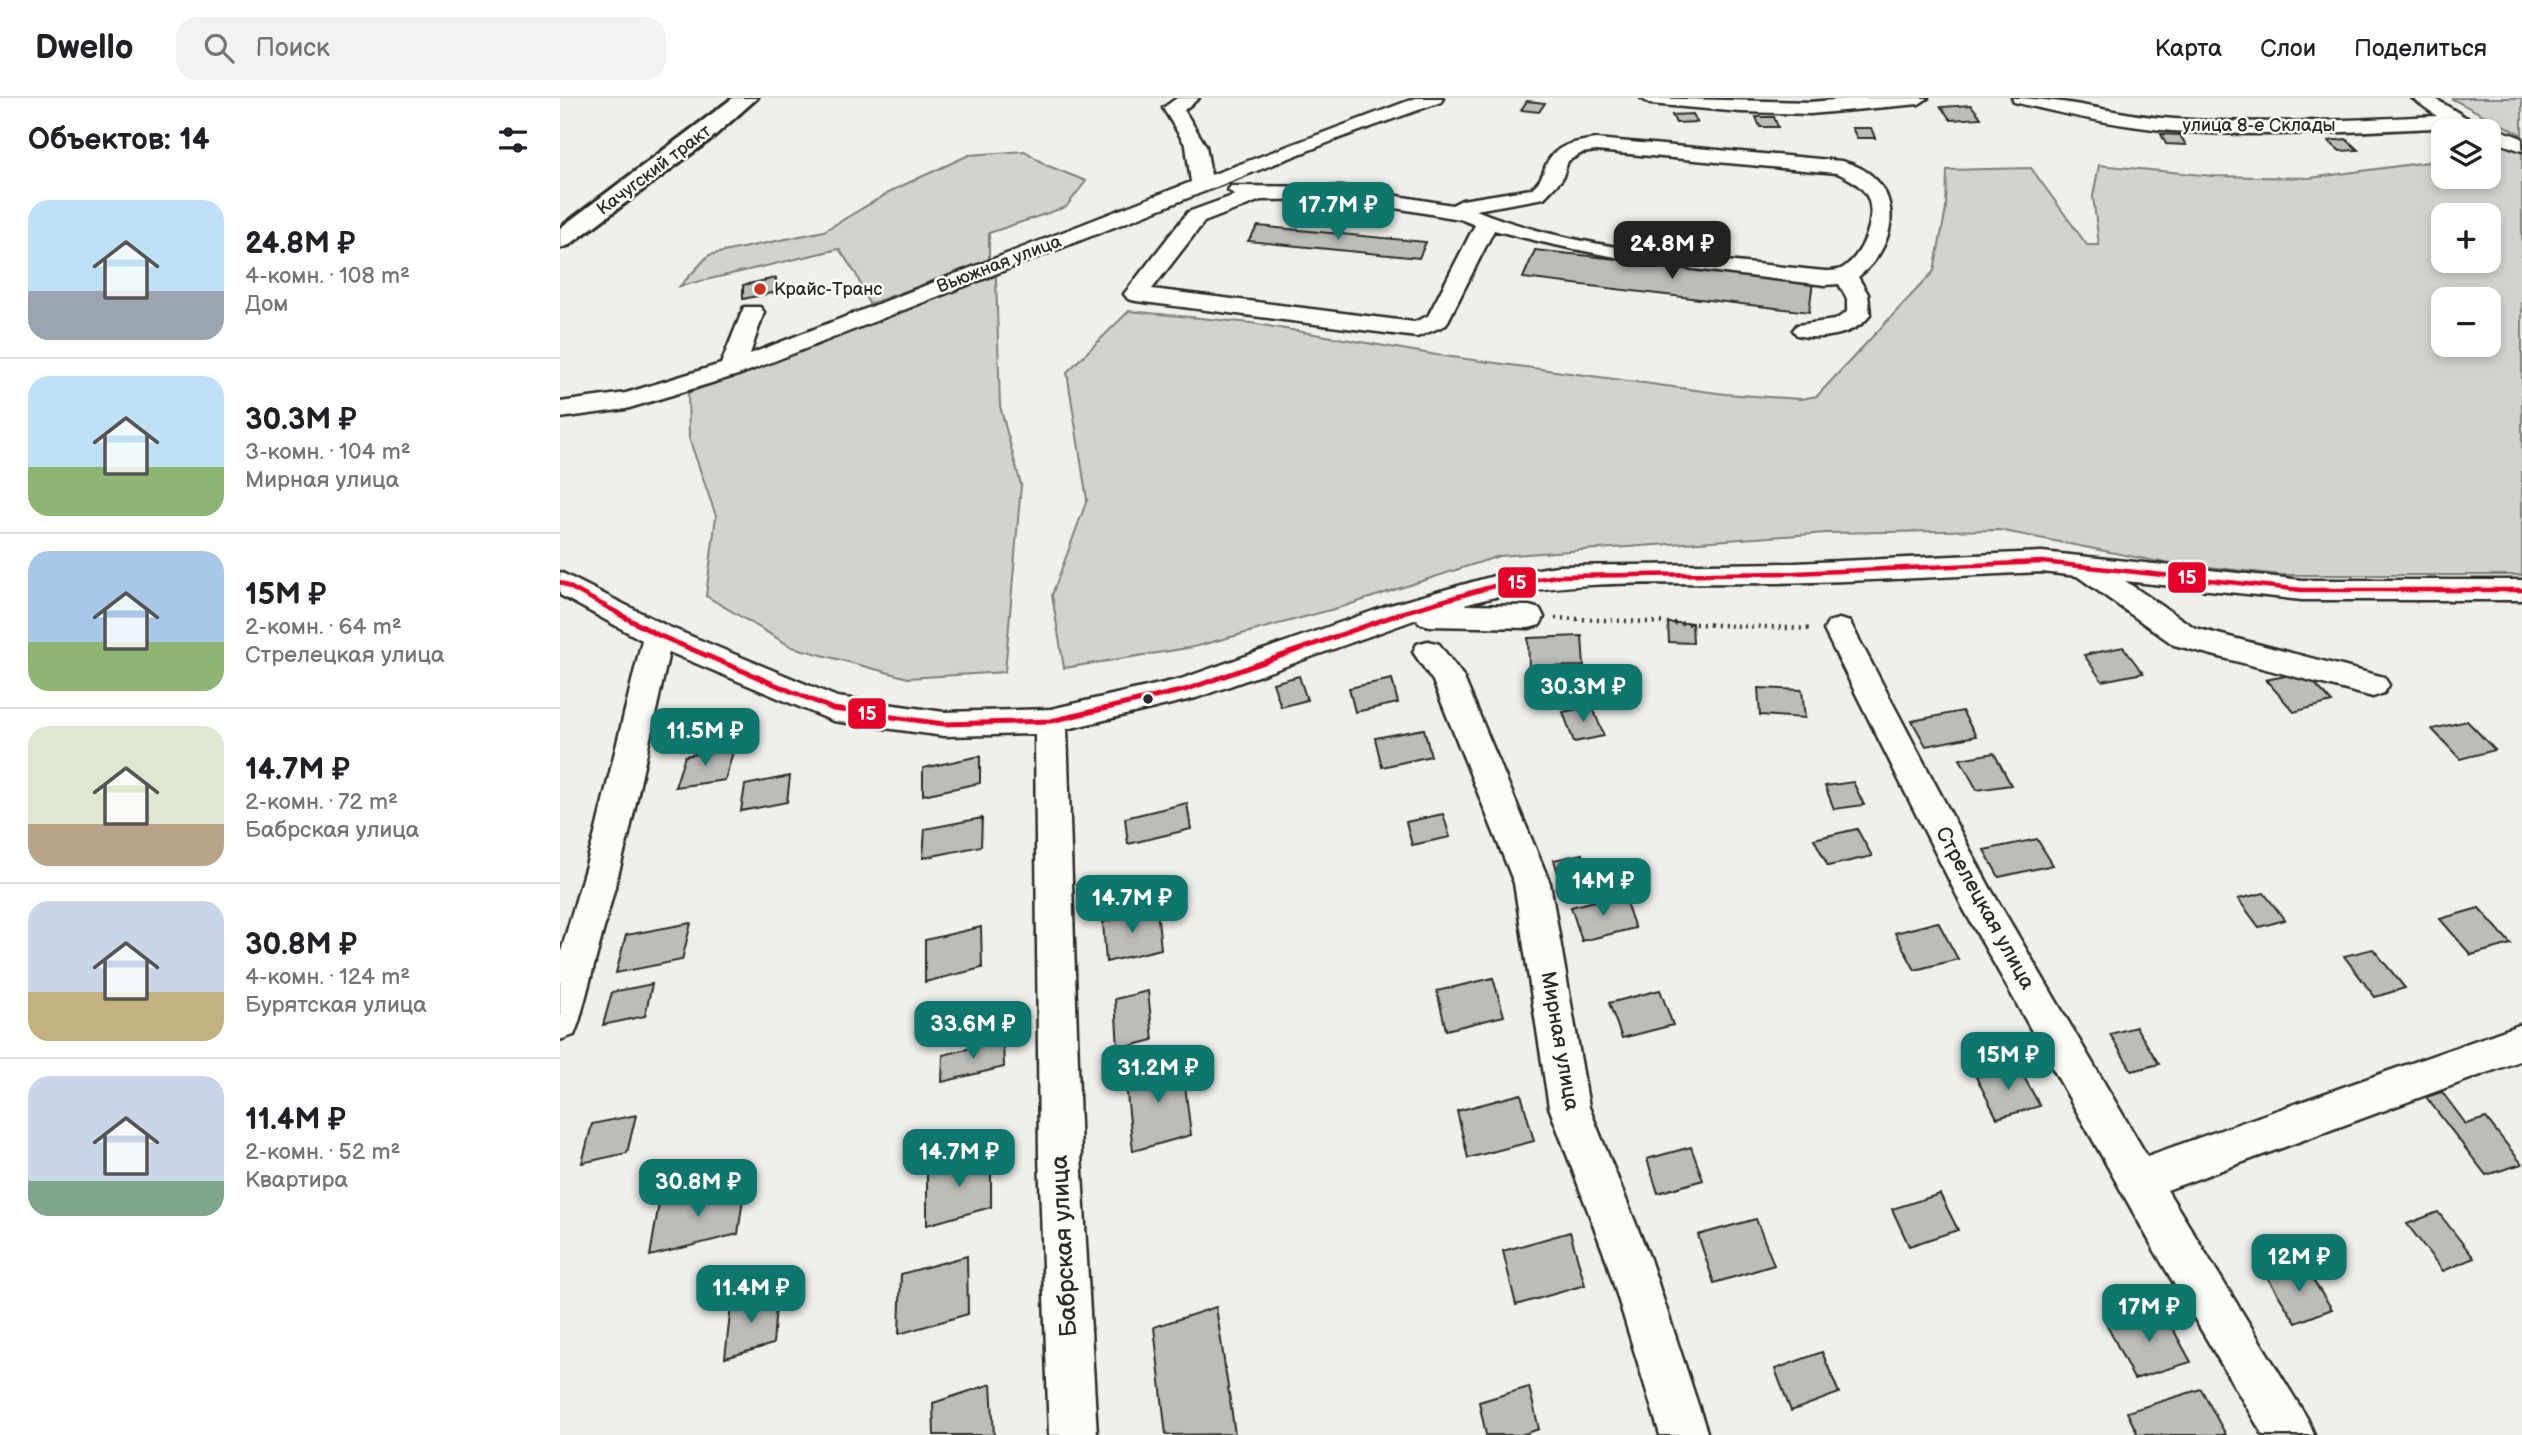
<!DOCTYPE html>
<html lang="ru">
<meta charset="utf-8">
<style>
body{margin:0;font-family:"Balsamiq Sans",sans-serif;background:#f2f2f2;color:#202124;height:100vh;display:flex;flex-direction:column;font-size:26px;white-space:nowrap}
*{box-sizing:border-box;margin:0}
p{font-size:23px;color:#757577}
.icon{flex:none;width:38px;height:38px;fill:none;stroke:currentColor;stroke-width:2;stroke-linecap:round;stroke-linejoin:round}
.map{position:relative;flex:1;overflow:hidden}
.sheet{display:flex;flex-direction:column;background:#fff;width:560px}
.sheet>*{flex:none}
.buttons{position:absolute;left:1871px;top:21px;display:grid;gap:14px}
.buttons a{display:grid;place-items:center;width:70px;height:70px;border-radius:14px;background:#fff;box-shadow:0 4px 10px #0003;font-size:35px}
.price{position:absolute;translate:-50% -60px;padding:0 16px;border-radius:14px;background:#0f766e;color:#fff;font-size:23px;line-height:46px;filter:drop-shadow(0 2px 4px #0008)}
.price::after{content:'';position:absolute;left:50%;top:42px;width:21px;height:16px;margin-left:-10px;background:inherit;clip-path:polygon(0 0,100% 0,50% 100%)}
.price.active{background:#222;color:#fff}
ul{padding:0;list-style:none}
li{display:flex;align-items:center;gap:21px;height:175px;padding:0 28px}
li+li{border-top:2px solid #e0e0e0}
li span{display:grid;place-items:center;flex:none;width:196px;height:140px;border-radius:21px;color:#555}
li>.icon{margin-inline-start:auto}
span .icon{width:84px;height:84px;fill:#fffc;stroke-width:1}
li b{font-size:30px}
h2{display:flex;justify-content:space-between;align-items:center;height:84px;padding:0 28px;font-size:30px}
header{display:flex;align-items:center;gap:42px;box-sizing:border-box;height:98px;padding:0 35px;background:#fff;border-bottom:2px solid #e0e0e0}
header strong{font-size:33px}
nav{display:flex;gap:38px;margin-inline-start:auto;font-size:24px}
.search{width:490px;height:63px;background:#f2f2f2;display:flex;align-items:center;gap:18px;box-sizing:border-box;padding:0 24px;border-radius:21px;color:#757577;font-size:26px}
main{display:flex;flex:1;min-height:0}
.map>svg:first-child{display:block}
.green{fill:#d3d2cf;stroke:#7f7e7d;stroke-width:2;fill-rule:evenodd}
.building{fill:#bdbcb8;stroke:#2b2b2b;stroke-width:2}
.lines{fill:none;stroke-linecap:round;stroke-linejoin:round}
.minor-casing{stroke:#2b2b2b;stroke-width:5}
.major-casing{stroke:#2b2b2b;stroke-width:6}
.path{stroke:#2b2b2b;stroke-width:4.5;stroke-dasharray:2 5;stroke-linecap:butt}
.minor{fill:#fdfcf7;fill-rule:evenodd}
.major{fill:#fdfcf7;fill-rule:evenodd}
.bus-1-far1-casing{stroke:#fdfcf7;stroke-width:9}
.bus-1-casing{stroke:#fdfcf7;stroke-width:10}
.bus-1-far1{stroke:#e4002b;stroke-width:4.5}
.bus-1{stroke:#e4002b;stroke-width:5}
.poi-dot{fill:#c8321e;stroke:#fdfcf7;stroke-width:2.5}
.bus-dot{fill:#2b2b2b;stroke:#fdfcf7;stroke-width:2.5}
.labels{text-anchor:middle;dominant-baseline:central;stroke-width:5;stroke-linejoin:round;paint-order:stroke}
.far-street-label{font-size:18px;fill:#2b2b2b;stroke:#fdfcf7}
.far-poi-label{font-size:18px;fill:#2b2b2b;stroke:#fdfcf7;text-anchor:start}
.street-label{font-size:21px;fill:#2b2b2b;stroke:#fdfcf7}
.near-street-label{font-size:24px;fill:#2b2b2b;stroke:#fdfcf7}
.line-badge{stroke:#fdfcf7;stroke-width:2.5}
.badge-label{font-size:19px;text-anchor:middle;font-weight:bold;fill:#fff}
</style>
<header>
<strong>Dwello</strong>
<div class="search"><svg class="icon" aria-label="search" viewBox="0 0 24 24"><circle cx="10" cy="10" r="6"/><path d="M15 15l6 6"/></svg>Поиск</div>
<nav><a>Карта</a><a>Слои</a><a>Поделиться</a></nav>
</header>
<main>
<section class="sheet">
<h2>Объектов: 14<svg class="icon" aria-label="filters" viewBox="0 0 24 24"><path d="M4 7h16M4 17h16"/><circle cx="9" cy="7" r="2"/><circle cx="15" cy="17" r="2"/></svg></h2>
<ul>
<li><span style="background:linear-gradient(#bfe0f5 65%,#9aa5b1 0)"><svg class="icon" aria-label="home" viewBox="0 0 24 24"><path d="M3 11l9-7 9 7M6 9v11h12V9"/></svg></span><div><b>24.8M ₽</b><p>4-комн. · 108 m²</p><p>Дом</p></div></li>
<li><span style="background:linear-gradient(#bfe0f5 65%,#8fb573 0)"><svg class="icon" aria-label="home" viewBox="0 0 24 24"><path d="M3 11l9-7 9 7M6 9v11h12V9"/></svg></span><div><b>30.3M ₽</b><p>3-комн. · 104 m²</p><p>Мирная улица</p></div></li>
<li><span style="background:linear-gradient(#a9c7e8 65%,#8fb573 0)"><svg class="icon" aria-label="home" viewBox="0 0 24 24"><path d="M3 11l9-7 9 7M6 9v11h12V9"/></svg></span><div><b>15M ₽</b><p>2-комн. · 64 m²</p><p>Стрелецкая улица</p></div></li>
<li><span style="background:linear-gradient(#dfe7d0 70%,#b9a48a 0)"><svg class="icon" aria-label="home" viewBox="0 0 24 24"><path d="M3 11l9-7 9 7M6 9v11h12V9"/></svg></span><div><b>14.7M ₽</b><p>2-комн. · 72 m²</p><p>Бабрская улица</p></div></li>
<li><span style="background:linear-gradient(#c9d6e8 65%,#c2b280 0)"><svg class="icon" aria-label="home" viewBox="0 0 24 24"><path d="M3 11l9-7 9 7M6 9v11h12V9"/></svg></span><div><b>30.8M ₽</b><p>4-комн. · 124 m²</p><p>Бурятская улица</p></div></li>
<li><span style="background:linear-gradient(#c9d6e8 75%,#7fa58c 0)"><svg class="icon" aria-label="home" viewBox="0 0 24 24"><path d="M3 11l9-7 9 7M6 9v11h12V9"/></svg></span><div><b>11.4M ₽</b><p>2-комн. · 52 m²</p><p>Квартира</p></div></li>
</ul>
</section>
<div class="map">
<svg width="1962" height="1337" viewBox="0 0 1962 1337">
<rect width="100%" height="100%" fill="#f0efeb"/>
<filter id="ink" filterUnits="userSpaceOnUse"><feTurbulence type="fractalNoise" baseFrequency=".0143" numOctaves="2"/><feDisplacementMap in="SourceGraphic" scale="14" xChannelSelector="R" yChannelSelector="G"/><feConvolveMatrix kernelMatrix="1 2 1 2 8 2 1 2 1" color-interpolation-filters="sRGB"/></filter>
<g filter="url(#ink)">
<path class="green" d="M 1892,0 L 1962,0 L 1962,37 L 1892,1 Z
M 1929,38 L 1962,52 L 1962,477 L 1721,477 L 1595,463 L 1439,432 L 1267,435 L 939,458 L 785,508 L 634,549 L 504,570 L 492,497 L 527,402 L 507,274 L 569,213 L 691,225 L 877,257 L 1165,296 L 1241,301 L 1257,298 L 1374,173 L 1386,111 L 1387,72 L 1471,70 L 1527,147 L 1539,147 L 1533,98 L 1539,67 L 1653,78 L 1750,80 L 1883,62 L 1883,79 L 1928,79 ZM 1883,117 L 1928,117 L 1928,163 L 1883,163 ZM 1883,201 L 1928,201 L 1928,247 L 1883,247 Z
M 465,53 L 486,67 L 526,83 L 506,109 L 429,135 L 429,163 L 309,206 L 296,176 L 279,151 L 120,188 L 149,157 L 264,133 L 335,91 L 409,57 Z
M 436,178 L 440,308 L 461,387 L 445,574 L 348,580 L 232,549 L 146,498 L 156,418 L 129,340 L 128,295 Z"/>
<path class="building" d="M 967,3 L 985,5 L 979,14 L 961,12 Z
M 1411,7 L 1421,20 L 1391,22 L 1381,9 Z
M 1133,16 L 1137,24 L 1116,25 L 1112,17 Z
M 1196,19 L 1214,19 L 1218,29 L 1200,29 Z
M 1292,30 L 1311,30 L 1315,40 L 1297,40 Z
M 1601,36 L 1620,37 L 1626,47 L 1606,46 Z
M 1786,41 L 1798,52 L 1780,53 L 1768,43 Z
M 698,128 L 866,144 L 859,160 L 688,143 Z
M 975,152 L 1253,183 L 1249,214 L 963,180 Z
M 216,180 L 217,194 L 183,201 L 183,187 Z
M 1108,525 L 1132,525 L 1133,545 L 1109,544 Z
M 1022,538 L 1024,568 L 969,569 L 968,540 Z
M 1563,549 L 1583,575 L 1542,583 L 1524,557 Z
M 1744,574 L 1772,604 L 1734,614 L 1706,582 Z
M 739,578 L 747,602 L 721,609 L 713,585 Z
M 832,581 L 838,605 L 795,614 L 789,590 Z
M 1198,590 L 1242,592 L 1245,620 L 1200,617 Z
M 1032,608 L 1044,638 L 1014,644 L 1003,614 Z
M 1402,613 L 1416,638 L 1366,648 L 1352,623 Z
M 1907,623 L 1935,652 L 1900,661 L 1872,631 Z
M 864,631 L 871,658 L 822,669 L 815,640 Z
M 174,650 L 165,682 L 115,689 L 125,658 Z
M 1434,655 L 1451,687 L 1417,692 L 1400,661 Z
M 420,658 L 420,685 L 363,697 L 363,670 Z
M 230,678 L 227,704 L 181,713 L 185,687 Z
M 1293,684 L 1304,707 L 1274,711 L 1265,688 Z
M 627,705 L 631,731 L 568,746 L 565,720 Z
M 883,716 L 890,739 L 852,747 L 846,724 Z
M 422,720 L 421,748 L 363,760 L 365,731 Z
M 1297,731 L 1312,758 L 1268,768 L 1254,741 Z
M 1477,741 L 1493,767 L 1439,779 L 1424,752 Z
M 1022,756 L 1033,788 L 1004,794 L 994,762 Z
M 1704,795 L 1725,822 L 1699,829 L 1678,801 Z
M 1063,796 L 1075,830 L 1022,843 L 1011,809 Z
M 597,810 L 601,851 L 546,864 L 543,824 Z
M 1919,810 L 1951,846 L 1911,857 L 1880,821 Z
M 1378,824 L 1398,861 L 1355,872 L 1335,835 Z
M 131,825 L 122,862 L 56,875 L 66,837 Z
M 421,829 L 422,870 L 365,884 L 365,842 Z
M 1813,851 L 1845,890 L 1815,899 L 1784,858 Z
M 933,880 L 944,918 L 886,932 L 877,893 Z
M 92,886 L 85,918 L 43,927 L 52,894 Z
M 1100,892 L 1113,927 L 1062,940 L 1049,905 Z
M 588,893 L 593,942 L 558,951 L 555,901 Z
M 1576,929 L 1599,966 L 1572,973 L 1550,936 Z
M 443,942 L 444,969 L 382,984 L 383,957 Z
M 622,962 L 631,1037 L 573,1053 L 565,977 Z
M 1458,968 L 1480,1008 L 1437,1020 L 1416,979 Z
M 1882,994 L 1906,1026 L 1926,1020 L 1962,1066 L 1926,1077 L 1866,999 Z
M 961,996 L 974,1043 L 908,1060 L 897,1013 Z
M 76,1017 L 67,1055 L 22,1065 L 32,1026 Z
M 1131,1049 L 1143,1082 L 1098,1095 L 1087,1061 Z
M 431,1056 L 431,1109 L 367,1127 L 367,1073 Z
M 185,1086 L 178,1136 L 90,1158 L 99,1105 Z
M 1380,1096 L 1398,1132 L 1349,1148 L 1332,1111 Z
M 1878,1114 L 1914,1160 L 1883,1173 L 1847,1126 Z
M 1196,1121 L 1214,1167 L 1154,1185 L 1138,1137 Z
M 1010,1134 L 1025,1187 L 956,1207 L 943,1153 Z
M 407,1158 L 408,1216 L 339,1236 L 341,1176 Z
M 1743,1167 L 1772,1211 L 1736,1225 L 1707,1179 Z
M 217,1195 L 213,1246 L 165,1260 L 171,1208 Z
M 656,1209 L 675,1336 L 606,1337 L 594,1229 Z
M 1602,1211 L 1631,1264 L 1574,1281 L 1547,1227 Z
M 1262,1254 L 1279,1295 L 1231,1313 L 1215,1271 Z
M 431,1286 L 434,1337 L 374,1337 L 373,1305 Z
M 969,1289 L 979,1331 L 961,1337 L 926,1337 L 919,1304 Z
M 1641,1291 L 1666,1337 L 1578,1337 L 1567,1314 Z"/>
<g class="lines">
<defs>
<path id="minor" d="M 617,0 L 639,0 L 624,12 L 646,48 L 651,77 L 856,0 L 883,0 L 881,4 L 780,40 L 181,276 L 66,311 L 0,320 L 0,304 L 66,295 L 161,266 L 184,209 L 200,209 L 204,214 L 190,256 L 631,84 L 626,48 L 603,10 Z
M 1081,0 L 1250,4 L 1297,0 L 1368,0 L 1359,6 L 1250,16 L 1181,14 L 1090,6 Z
M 1452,0 C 1507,0 1560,18 1615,21 C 1702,27 1790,22 1877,18 L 1852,0 L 1874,0 L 1905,19 L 1962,40 L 1962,53 L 1928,41 L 1928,33 L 1908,33 L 1896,29 C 1802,33 1706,40 1612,33 C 1559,28 1506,17 1454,4 Z
M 1036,41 L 1281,63 C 1344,78 1344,143 1298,179 L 1308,196 L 1310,217 C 1296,237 1259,243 1237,237 L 1233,232 L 1237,227 L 1275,222 L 1287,214 L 1287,201 L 1279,186 L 1265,187 C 1153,174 1042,162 934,132 L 886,227 L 857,239 L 576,203 L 568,201 L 564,196 L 628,114 L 675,97 L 668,92 L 671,88 L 782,89 L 892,107 L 902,102 L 971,91 C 981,83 982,78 986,67 C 995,46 1016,44 1036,41 ZM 1036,53 L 1277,75 C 1289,80 1301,87 1307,98 C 1318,120 1302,160 1281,171 C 1276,173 1270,173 1265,173 C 1155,161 1019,154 916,112 L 984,100 L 1002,81 L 1008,63 L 1022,55 ZM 782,101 L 900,121 L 915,127 L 868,218 L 854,224 L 592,191 L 644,124 L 701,102 Z
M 1482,454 L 1742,482 L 1962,482 L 1962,502 L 1742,502 L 1565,483 L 1635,530 L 1824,579 L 1829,587 L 1824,595 L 1813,599 L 1614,547 L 1517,478 L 1482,474 C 1390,478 1298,484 1206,485 C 1105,487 1001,478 904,507 L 969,508 L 980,511 L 984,519 L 980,527 L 969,530 L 870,528 L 859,525 L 857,521 L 636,600 L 507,631 L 521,1057 L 537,1337 L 489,1337 L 479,1057 L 475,636 L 384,638 L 273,623 L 109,554 L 69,736 L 19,924 L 14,937 L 0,942 L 0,857 L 35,736 L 82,542 L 0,497 L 0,474 L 109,529 L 277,599 L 384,614 L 491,611 L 621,581 L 827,508 L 934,478 L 997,468 L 1235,465 Z
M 1279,521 L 1290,524 L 1294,532 L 1429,788 L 1587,1058 L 1962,926 L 1962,962 L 1607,1092 L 1747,1320 L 1754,1337 L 1703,1337 L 1596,1155 L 1403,810 L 1264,532 L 1268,524 Z
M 868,543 L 879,546 L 903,578 L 990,785 L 1029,1009 L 1090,1161 L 1148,1337 L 1100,1337 L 1046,1161 L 989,1009 L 954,785 L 873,583 L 853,554 L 857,546 Z"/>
<path id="major" d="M 173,0 L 197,0 L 152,40 L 9,147 L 0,150 L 0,130 Z"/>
</defs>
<use href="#minor" class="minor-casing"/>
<use href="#major" class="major-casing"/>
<path class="path" d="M 995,520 L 1252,531"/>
<use href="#minor" class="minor"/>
<use href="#major" class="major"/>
<defs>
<path id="bus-1-far1" d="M 0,484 L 60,516
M 837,516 L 934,488 L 997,478 L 1235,475 L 1482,464 L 1742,492 L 1962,492"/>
<path id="bus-1" d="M 57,515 L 98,537 L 273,611 L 384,626 L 491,623 L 625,592 L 842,515"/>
</defs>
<use href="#bus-1-far1" class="bus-1-far1-casing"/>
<use href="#bus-1" class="bus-1-casing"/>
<use href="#bus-1-far1" class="bus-1-far1"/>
<use href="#bus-1" class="bus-1"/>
</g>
</g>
<circle class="poi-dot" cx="200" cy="191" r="7"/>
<circle class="bus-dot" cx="588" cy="601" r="6"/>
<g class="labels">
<g class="far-street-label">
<text x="1699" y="27">улица 8-е Склады</text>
<text transform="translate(94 72) rotate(-37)">Качугский тракт</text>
<text transform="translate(439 166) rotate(-21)">Вьюжная улица</text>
</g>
<g class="far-poi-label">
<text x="214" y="191">Крайс-Транс</text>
</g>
<g class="street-label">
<text transform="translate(1425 810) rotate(61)">Стрелецкая улица</text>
<text transform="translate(1000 943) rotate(80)">Мирная улица</text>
</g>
<g class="near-street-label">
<text transform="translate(504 1148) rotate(-93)">Бабрская улица</text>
</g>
</g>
<g class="line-badge">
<rect x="1607" y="463" width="40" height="33" rx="7" fill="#e4002b"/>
<rect x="937" y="468" width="40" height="33" rx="7" fill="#e4002b"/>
<rect x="287" y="599" width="40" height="33" rx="7" fill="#e4002b"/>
</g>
<g class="badge-label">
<text x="1627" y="486">15</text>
<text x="957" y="491">15</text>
<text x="307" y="622">15</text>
</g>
</svg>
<div class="buttons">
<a><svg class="icon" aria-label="layers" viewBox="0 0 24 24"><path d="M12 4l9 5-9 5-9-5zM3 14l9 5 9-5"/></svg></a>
<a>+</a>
<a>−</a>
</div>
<b class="price" style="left:778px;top:144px">17.7M ₽</b>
<b class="price active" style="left:1112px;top:183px">24.8M ₽</b>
<b class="price" style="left:1023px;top:626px">30.3M ₽</b>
<b class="price" style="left:145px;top:670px">11.5M ₽</b>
<b class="price" style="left:1043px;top:820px">14M ₽</b>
<b class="price" style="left:572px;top:837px">14.7M ₽</b>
<b class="price" style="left:413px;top:963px">33.6M ₽</b>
<b class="price" style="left:1448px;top:994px">15M ₽</b>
<b class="price" style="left:598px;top:1007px">31.2M ₽</b>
<b class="price" style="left:399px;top:1091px">14.7M ₽</b>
<b class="price" style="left:138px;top:1121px">30.8M ₽</b>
<b class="price" style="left:1739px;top:1196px">12M ₽</b>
<b class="price" style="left:191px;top:1227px">11.4M ₽</b>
<b class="price" style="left:1589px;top:1246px">17M ₽</b>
</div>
</main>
